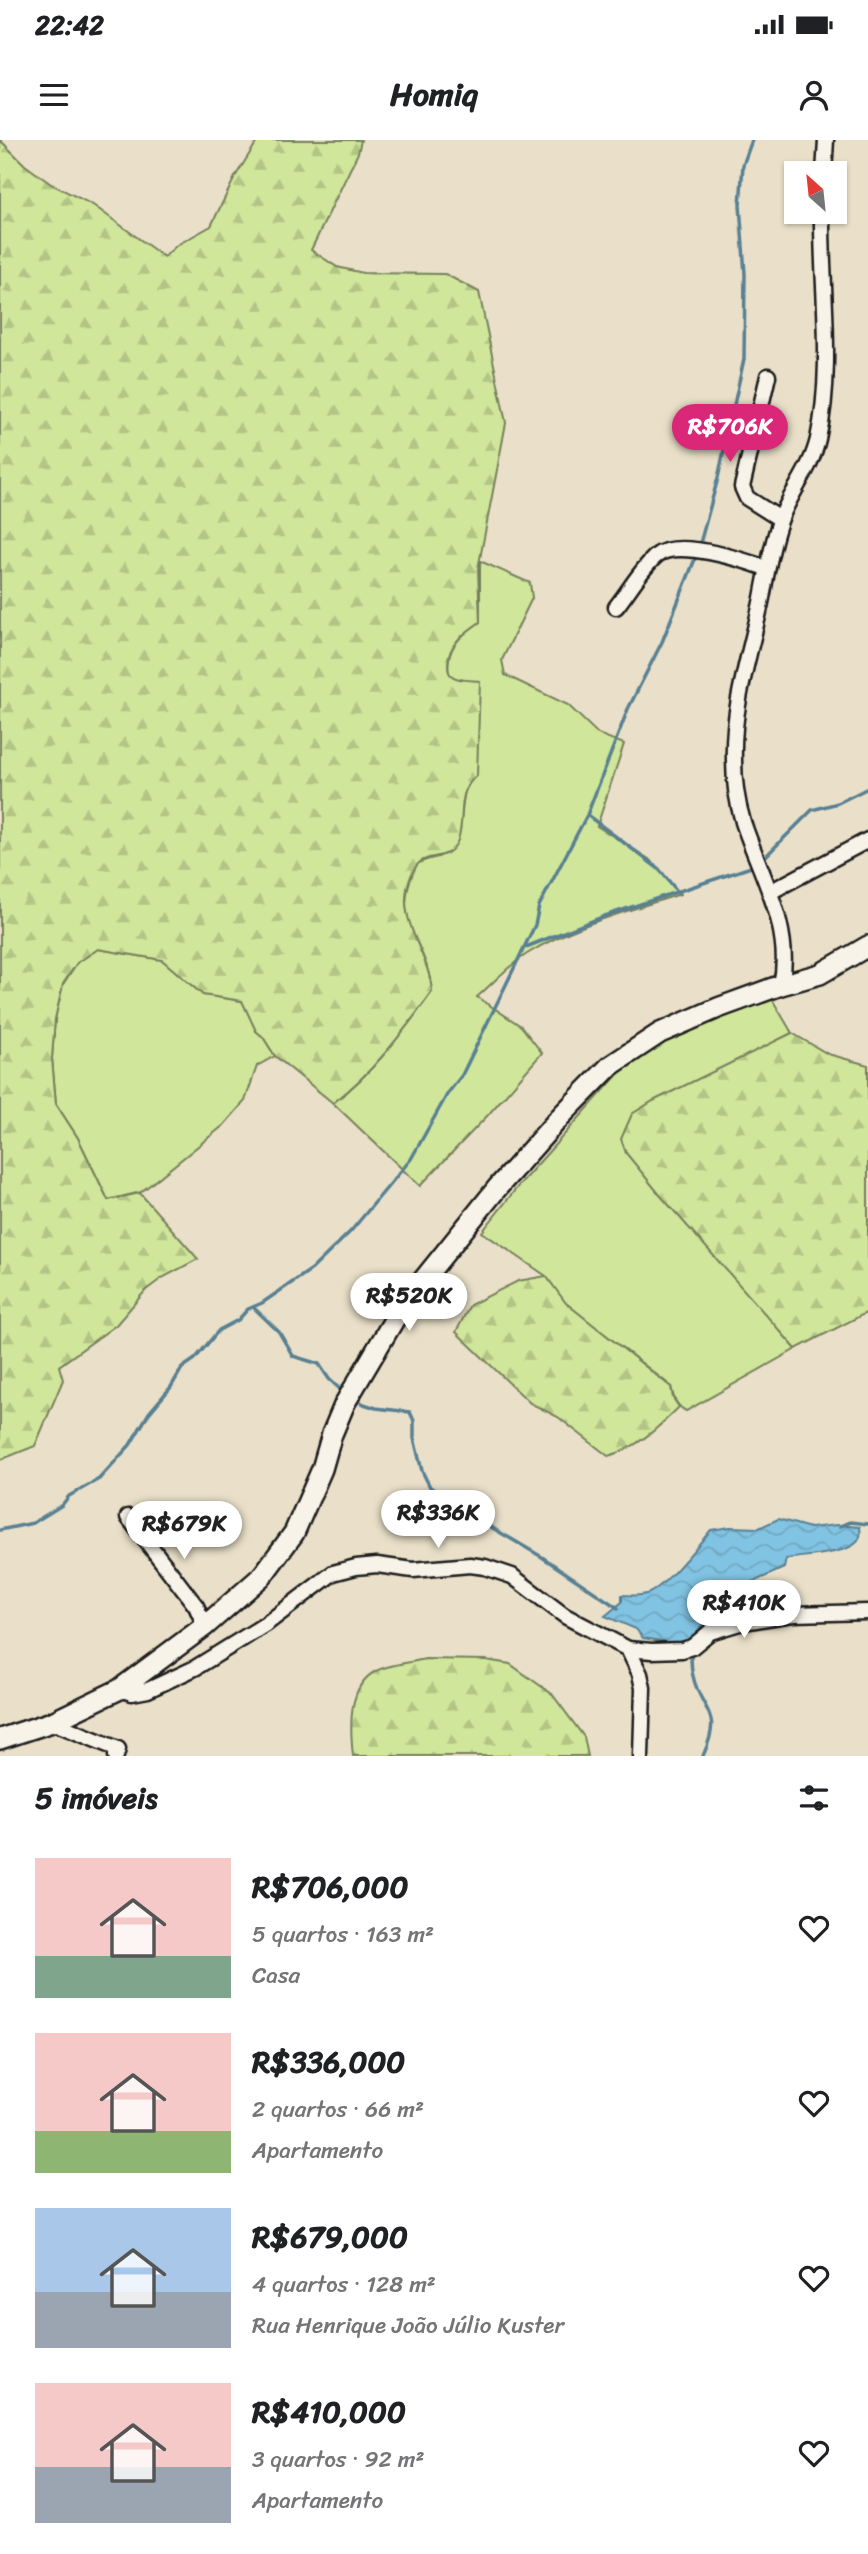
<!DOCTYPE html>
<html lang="pt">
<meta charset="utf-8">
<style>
body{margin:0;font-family:Sriracha,sans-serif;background:#f2f2f2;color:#202124;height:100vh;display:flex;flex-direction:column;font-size:26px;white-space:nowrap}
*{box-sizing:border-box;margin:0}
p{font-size:23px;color:#757577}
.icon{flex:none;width:38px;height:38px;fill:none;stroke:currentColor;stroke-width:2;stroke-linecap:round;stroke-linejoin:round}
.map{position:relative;height:1616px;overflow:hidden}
.panel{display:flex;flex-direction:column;background:#fff;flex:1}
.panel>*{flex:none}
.needle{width:46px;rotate:333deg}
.tools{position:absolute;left:784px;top:21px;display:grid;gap:14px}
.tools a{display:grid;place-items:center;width:63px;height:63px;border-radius:0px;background:#fff;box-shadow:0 2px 5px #0004;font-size:35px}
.price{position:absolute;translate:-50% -60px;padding:0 16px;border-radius:24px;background:#fff;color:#222;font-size:23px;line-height:46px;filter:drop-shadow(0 2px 4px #0008)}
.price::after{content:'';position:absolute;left:50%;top:42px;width:21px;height:16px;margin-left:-10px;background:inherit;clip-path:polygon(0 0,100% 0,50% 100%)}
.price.selected{background:#db2777;color:#fff}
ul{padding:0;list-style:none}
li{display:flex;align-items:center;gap:21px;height:175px;padding:0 35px}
li span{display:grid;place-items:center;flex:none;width:196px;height:140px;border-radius:0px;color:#555}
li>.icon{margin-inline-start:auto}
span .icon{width:84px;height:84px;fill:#fffc;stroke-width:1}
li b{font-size:30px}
h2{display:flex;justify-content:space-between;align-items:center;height:84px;padding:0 35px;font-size:30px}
.status{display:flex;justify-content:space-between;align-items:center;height:49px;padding:0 35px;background:#fff;direction:ltr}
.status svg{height:19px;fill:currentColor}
header{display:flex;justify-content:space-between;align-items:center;height:91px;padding:0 35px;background:#fff;font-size:32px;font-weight:700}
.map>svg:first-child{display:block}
.grass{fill:#d0e69b;stroke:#76815c;stroke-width:2}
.forest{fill:url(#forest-firs);stroke:#76815c;stroke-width:2}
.water{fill:url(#water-waves);stroke:#598093;stroke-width:2}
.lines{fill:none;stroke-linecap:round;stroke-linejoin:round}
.stream{stroke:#598093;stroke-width:3.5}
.street-casing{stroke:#1c1c1c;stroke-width:19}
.secondary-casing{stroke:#1c1c1c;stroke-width:24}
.street{stroke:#f7f3e8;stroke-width:14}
.secondary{stroke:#f7f3e8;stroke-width:19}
</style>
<div class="status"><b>22:42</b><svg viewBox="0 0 49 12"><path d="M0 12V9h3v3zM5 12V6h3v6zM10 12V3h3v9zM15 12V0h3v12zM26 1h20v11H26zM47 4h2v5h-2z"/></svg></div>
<header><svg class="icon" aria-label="menu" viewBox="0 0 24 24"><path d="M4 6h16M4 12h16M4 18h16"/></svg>Homiq<svg class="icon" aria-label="person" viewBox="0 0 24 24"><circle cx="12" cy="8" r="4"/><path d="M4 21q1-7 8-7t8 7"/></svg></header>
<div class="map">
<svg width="868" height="1616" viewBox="0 0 868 1616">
<defs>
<pattern id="forest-firs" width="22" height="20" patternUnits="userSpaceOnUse" patternTransform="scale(1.75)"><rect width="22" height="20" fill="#d0e69b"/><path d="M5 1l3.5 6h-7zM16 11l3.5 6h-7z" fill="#b2c585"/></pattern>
<pattern id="water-waves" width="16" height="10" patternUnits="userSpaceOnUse" patternTransform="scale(1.75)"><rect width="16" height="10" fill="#81c3e2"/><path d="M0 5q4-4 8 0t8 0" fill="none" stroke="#6fa7c1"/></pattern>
</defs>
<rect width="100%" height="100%" fill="#eae0c9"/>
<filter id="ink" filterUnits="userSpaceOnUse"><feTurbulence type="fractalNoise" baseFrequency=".0143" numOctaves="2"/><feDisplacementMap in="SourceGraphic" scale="14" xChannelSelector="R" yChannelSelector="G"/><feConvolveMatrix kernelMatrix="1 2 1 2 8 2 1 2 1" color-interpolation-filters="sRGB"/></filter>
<g filter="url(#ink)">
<path class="grass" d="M 480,421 L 530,443 L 532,458 L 502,520 L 505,535 L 568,565 L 598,594 L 624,604 L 597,686 L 649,719 L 680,754 C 629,771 573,785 527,814 C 509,825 493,843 477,857 L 521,886 L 542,913 L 488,975 L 420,1046 L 333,963 C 373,933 403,892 432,852 C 428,799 387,783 417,724 C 424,720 431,719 438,717 C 471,704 456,667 468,642 L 454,538 L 449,534 C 445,508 460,496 480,482 Z
M 98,809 L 163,820 L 203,855 L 243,861 L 256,891 L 263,897 L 275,916 L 257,926 L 245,961 L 224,985 L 141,1052 L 108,1060 L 78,998 L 56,964 L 52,918 L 55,879 L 63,844 L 76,823 Z
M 769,854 L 792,893 L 756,912 L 626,1013 L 796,1209 L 686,1271 C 676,1266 673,1257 671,1246 L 565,1163 L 546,1136 L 482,1092 L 519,1045 L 630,921 L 671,898 Z"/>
<path class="forest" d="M 0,0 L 25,25 L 51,44 L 93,65 L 164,117 L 177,105 L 211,86 L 235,37 L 258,0 L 361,0 L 358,13 L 311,110 L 337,127 L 363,133 L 445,134 L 479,152 L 506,283 L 478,429 L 480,482 C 464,493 447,505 448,526 C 448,530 449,534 452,536 C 458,541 472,540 480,541 L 477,635 C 455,654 466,675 458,700 C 449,724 425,710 415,728 C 388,774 429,808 432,852 C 403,892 373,933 333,963 L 275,916 L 263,897 L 256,891 L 242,861 L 203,855 L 162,820 L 98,809 L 77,823 L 63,844 L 55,879 L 52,918 L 56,964 L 78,998 L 108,1060 L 140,1053 L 198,1119 L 162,1138 L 146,1150 L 116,1185 L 59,1226 L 63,1240 L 35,1306 L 0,1320 Z
M 792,893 L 828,914 L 868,925 L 868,1172 L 796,1209 L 660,1055 L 626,1013 L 621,999 L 632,974 L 653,961 Z
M 546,1136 L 566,1163 L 671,1247 L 673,1258 L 679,1267 C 660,1286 635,1310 608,1316 L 558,1277 L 530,1263 L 456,1192 L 470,1165 L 518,1141 Z
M 425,1519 L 486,1520 L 510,1524 L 552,1554 L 584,1597 L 588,1616 L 353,1616 C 350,1588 347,1546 376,1531 C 390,1524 410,1523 425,1519 Z"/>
<path class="water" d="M 778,1379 L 810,1388 L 836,1385 L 860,1387 C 861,1393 861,1399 856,1403 C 845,1414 803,1416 786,1419 L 784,1428 L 720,1457 L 698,1491 L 688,1501 L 680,1504 L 643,1498 L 636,1489 L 605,1476 L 622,1462 L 622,1455 C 631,1455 640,1457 649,1453 C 666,1445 698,1405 711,1390 L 730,1387 L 759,1388 Z"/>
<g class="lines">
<path class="stream" d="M 699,407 L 718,338 L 744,219 L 745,134 L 740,65 L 743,25 L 752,0
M 587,675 L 659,729 L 678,752
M 762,720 L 812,670 L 838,663 L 868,648
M 526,807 L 605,776 L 751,727
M 253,1167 L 279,1192 L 293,1216 L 319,1224 L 329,1239 L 342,1251
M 361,1263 L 376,1268 L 410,1272 L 414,1281 L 414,1298 L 422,1331 L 430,1347 L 455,1366 L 542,1417 L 618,1468
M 840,1386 L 851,1382 L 868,1384
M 0,1390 L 33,1383 L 62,1365 L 69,1356 L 99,1339 L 130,1305 L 149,1273 L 171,1247 L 182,1228 L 195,1219 L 219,1190 L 238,1180 L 248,1169 L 262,1163 L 312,1129 L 351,1091 L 411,1019 L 448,953 L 462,935 L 535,785 L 539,766 L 587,675 L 628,569 L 662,502 L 697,414
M 691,1513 C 691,1520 691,1529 693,1536 C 701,1573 724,1570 703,1616"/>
<defs>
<path id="street" d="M 824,33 L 826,0
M 768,236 L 742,347 L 747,358 L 780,379
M 616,467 C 628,452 642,428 656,416 C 676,398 743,420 766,428
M 770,752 L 868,700
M 781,845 C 794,789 760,734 743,682 C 737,662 734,641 734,620 C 732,564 751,512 762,458 C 767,432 771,406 780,381 C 790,352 811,330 818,299 C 834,227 821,146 822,72
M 128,1377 L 196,1466 L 205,1486
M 628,1509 L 652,1511 L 682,1510 L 692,1507 L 710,1492 L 743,1482 L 793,1474 L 868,1472
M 120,1549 L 132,1553 L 148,1550 L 195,1528 L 266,1484 L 333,1433 L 356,1427 L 377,1425 L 413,1430 L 470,1425 L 485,1427 L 512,1436 L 565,1476 L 628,1509 L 640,1534 L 643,1548 L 641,1616
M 52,1582 L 118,1609 L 116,1616"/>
<path id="secondary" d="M 0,1599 L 52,1582 L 120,1549 L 205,1486 L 262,1436 L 294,1393 L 322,1329 L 332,1294 L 345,1263 L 394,1180 L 411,1155 L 498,1047 L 562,975 L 610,926 L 660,893 L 718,868 L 781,845 L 820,834 L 868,806"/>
</defs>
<use href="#street" class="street-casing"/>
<use href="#secondary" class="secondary-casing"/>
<use href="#street" class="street"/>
<use href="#secondary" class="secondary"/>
</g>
</g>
</svg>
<div class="tools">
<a><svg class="needle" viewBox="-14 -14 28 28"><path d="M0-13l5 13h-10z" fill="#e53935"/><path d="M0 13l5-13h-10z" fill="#757577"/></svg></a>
</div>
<b class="price selected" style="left:730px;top:324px">R$706K</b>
<b class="price" style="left:409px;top:1193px">R$520K</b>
<b class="price" style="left:438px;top:1410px">R$336K</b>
<b class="price" style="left:184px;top:1421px">R$679K</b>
<b class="price" style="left:744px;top:1500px">R$410K</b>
</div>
<section class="panel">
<h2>5 imóveis<svg class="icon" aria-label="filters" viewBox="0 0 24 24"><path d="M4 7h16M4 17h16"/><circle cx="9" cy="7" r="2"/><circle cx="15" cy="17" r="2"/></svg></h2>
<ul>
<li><span style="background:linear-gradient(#f6c9c9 70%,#7fa58c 0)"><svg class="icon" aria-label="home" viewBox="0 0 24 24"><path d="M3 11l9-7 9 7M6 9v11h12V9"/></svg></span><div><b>R$706,000</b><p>5 quartos · 163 m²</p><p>Casa</p></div><svg class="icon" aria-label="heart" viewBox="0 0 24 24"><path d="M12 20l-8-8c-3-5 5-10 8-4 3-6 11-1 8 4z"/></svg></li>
<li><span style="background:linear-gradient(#f6c9c9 70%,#8fb573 0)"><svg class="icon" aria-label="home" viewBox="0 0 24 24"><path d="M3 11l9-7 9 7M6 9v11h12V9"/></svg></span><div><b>R$336,000</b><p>2 quartos · 66 m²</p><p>Apartamento</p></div><svg class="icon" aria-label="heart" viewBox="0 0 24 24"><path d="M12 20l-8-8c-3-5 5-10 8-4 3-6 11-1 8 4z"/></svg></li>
<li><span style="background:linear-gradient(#a9c7e8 60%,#9aa5b1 0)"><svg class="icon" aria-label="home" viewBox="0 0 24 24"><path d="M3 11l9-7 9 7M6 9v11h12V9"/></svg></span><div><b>R$679,000</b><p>4 quartos · 128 m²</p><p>Rua Henrique João Júlio Kuster</p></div><svg class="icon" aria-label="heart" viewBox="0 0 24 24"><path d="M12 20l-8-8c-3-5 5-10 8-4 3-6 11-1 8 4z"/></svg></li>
<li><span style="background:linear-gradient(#f6c9c9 60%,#9aa5b1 0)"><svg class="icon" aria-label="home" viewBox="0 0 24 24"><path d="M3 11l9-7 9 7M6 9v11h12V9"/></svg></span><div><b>R$410,000</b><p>3 quartos · 92 m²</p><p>Apartamento</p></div><svg class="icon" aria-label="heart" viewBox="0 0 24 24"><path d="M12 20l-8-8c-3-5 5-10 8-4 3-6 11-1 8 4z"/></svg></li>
</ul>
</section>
